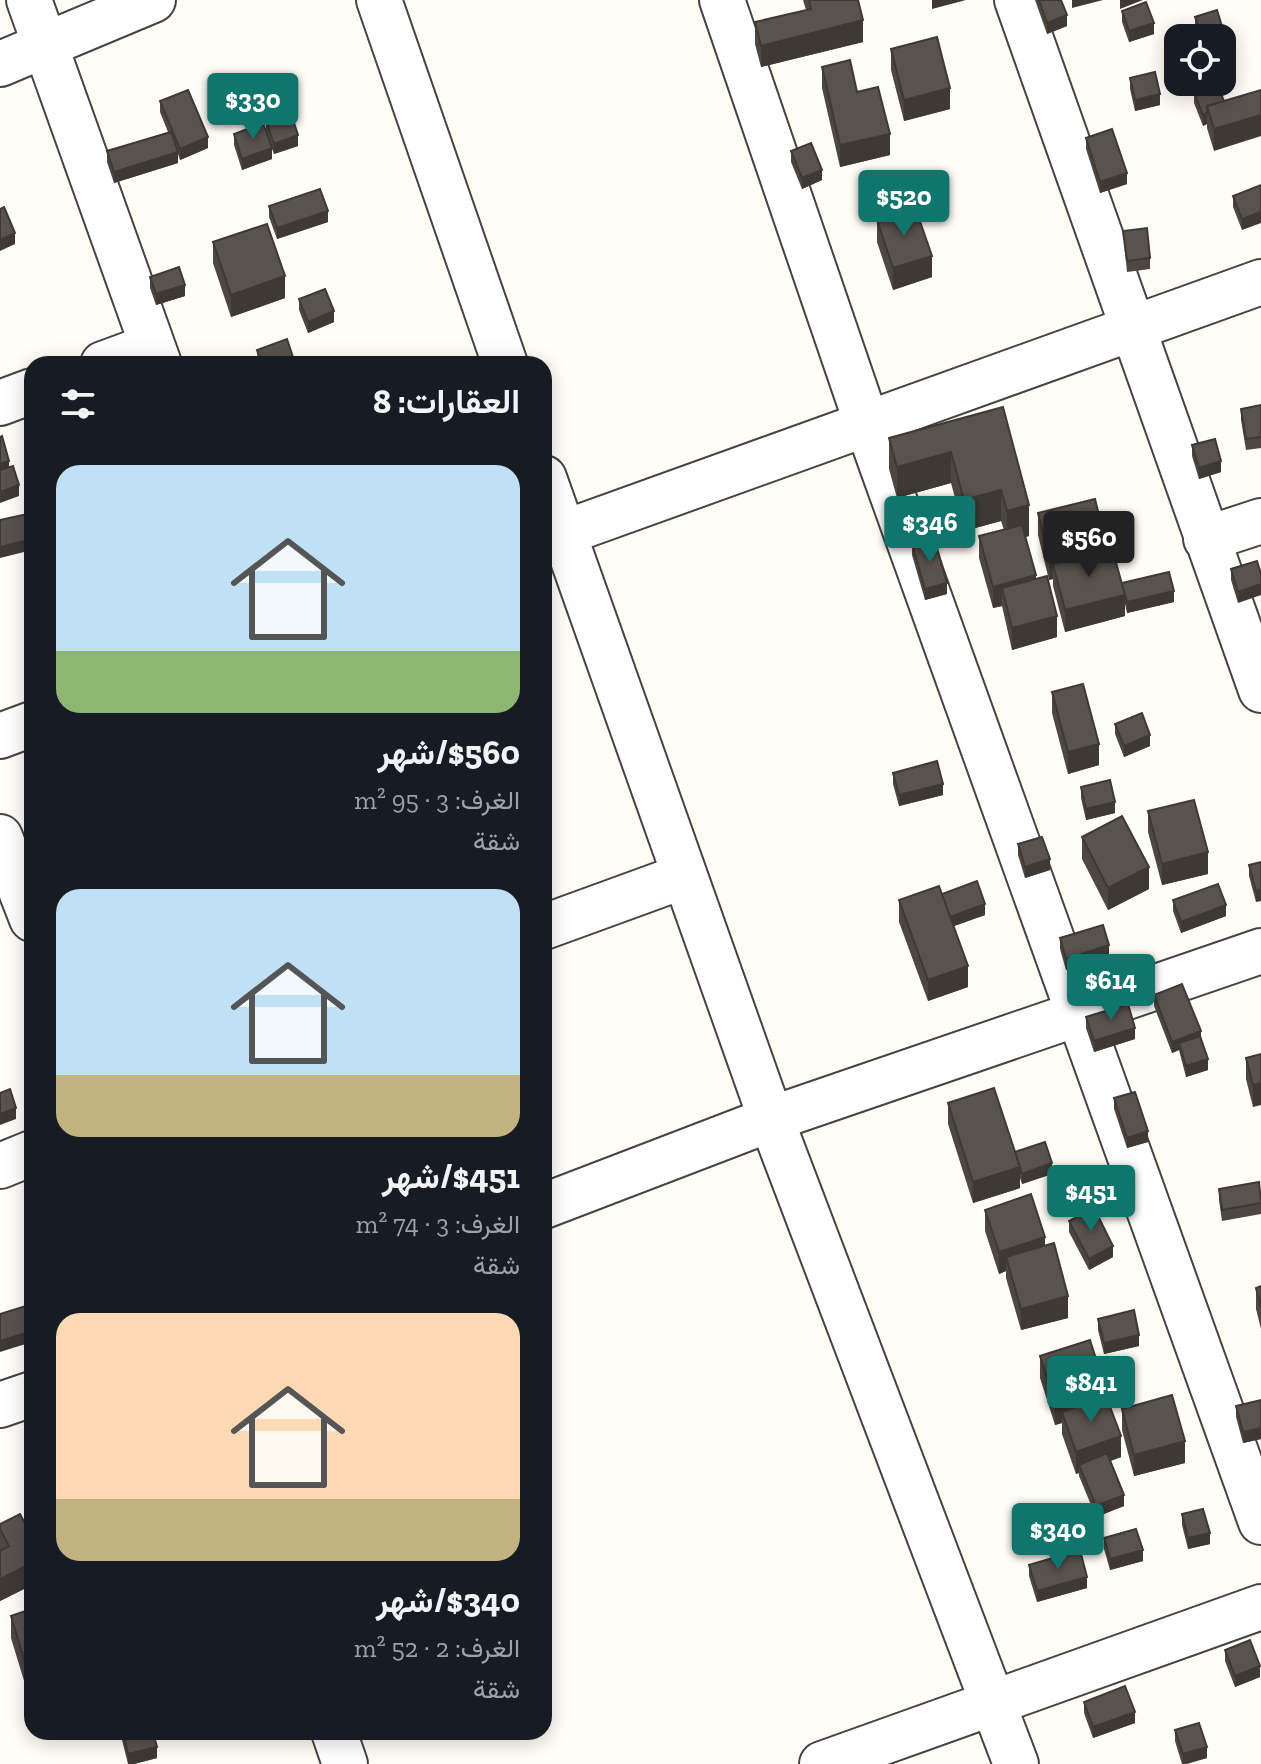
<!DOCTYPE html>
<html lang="ar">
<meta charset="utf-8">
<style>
body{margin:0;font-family:"Zilla Slab",Vazirmatn,serif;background:#20242c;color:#f1f3f6;direction:rtl;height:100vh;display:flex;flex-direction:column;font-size:30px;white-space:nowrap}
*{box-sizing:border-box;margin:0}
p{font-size:26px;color:#9ea1a6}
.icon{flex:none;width:44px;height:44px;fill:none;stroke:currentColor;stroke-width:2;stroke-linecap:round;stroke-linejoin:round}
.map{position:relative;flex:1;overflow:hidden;direction:ltr}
.drawer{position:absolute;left:24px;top:356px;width:528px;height:1384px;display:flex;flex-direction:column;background:#171b24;border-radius:24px;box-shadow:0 4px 20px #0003;direction:rtl}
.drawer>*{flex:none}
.tools{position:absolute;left:1164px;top:24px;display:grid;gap:16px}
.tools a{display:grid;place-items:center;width:72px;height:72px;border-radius:16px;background:#171b24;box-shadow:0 4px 20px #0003;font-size:40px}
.price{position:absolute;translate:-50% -68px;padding:0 18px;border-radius:8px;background:#0f766e;color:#fff;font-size:26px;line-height:52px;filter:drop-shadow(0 2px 4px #0008)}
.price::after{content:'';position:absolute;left:50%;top:48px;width:24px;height:18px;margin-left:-12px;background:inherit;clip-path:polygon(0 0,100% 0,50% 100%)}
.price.selected{background:#222;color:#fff}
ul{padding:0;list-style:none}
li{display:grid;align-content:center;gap:16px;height:424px;padding:0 32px}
li span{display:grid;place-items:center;height:248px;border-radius:24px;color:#555}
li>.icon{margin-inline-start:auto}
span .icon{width:144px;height:144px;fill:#fffc;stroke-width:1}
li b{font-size:34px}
h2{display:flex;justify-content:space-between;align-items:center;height:96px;padding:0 32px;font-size:34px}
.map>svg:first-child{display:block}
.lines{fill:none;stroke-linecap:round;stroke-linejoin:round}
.minor-casing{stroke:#444;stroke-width:48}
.minor{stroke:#fff;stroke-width:44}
.wall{fill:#4d4742}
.shaded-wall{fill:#3f3936}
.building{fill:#5a524d;stroke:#3f3936;stroke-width:2}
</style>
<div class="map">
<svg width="1261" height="1764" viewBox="0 0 1261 1764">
<rect width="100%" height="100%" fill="#fffdf5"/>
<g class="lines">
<defs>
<path id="minor" d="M 29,0 L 159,364
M 379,0 L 505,364
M 722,0 L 867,424 L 1261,1522
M 1017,0 L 1261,690
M 0,64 L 153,0
M 103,364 L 152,346
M 0,403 L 32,391
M 544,478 L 771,1119 L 1016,1764
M 1206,539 L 1261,521
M 544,540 L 1261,282
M 0,736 L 32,724
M 0,837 L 32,919
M 544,927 L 684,876
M 0,1166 L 32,1153
M 544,1206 L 771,1119 L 1261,951
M 0,1405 L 32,1394
M 334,1732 L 345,1764
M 822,1764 L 1261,1607"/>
</defs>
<use href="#minor" class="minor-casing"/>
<use href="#minor" class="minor"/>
</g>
<path class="wall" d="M 803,0 L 858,0 L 863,42 L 761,67 L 755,44 L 755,22 L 806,10 Z
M 1035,0 L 1061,0 L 1067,26 L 1047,34 Z
M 1217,10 L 1225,36 L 1225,47 L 1222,48 L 1222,38 L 1199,38 L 1195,28 L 1195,17 Z
M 1122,11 L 1154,34 L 1129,42 L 1122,22 Z
M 891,49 L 950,109 L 904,121 L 891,70 Z
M 822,67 L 857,92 L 890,155 L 840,167 L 822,88 Z
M 1130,78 L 1160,105 L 1135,111 L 1130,89 Z
M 1217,84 L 1214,151 L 1207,128 L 1207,124 L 1203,126 L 1194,103 L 1194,92 Z
M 160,101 L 208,148 L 180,160 L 178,154 L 178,163 L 114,183 L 107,162 L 107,151 L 168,132 L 160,112 Z
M 266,121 L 298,146 L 274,154 L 270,144 L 272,159 L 242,170 L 234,145 L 234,134 L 266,131 Z
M 1086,138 L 1127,184 L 1100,193 L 1086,149 Z
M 791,151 L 822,180 L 802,189 L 791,162 Z
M 1261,185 L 1242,230 L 1233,207 L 1233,196 Z
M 269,206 L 328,222 L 277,239 L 269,217 Z
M 877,220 L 932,277 L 893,290 L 877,242 Z
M 1123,231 L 1150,258 L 1150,269 L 1127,272 Z
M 213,242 L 285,298 L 231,317 L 213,263 Z
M 150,277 L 185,296 L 156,305 L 150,288 Z
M 299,299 L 334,322 L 308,333 L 299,310 Z
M 257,350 L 294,364 L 258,364 Z
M 1261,405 L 1261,448 L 1246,450 L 1241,420 L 1241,409 Z
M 1003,407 L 1029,536 L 1025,537 L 1036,579 L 1057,637 L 1012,650 L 1002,606 L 993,608 L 979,558 L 979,536 L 1004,530 L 1001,521 L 964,531 L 951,483 L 897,498 L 889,469 L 889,438 Z
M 1192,445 L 1221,472 L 1199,479 L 1192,456 Z
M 1038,513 L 1106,550 L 1122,585 L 1174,602 L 1127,613 L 1125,604 L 1125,616 L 1065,632 L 1053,586 L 1053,579 L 1049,580 L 1038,535 Z
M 912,544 L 947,594 L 925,600 L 912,555 Z
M 1257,561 L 1238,603 L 1231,580 L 1231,569 Z
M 1052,692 L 1099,765 L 1068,774 L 1052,713 Z
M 1115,724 L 1150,746 L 1124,757 L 1115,734 Z
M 893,773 L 943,795 L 899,806 L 893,784 Z
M 1081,787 L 1115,813 L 1086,820 L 1081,798 Z
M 1148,811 L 1208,874 L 1162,885 L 1148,832 Z
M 1082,837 L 1149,889 L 1108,910 L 1082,859 Z
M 1018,844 L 1050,870 L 1025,878 L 1018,855 Z
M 1261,862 L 1256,902 L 1249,876 L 1249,865 Z
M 942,894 L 985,915 L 953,926 L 968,987 L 928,1001 L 899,922 L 899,900 Z
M 1173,900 L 1226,916 L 1181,933 L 1173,911 Z
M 1060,938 L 1109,956 L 1066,970 L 1060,949 Z
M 1154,995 L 1201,1037 L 1208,1070 L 1186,1077 L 1179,1050 L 1172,1053 L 1154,1006 Z
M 1086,1017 L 1135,1039 L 1094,1052 L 1086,1028 Z
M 1261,1054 L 1253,1107 L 1246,1079 L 1246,1058 Z
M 1114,1098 L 1148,1142 L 1127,1148 L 1114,1109 Z
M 948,1103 L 1015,1152 L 1052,1174 L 1022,1184 L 1020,1178 L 1020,1188 L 973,1203 L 948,1124 Z
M 1219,1189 L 1261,1193 L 1261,1214 L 1222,1221 L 1219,1200 Z
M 985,1210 L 1045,1246 L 1068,1318 L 1021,1330 L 1006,1278 L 1006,1271 L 999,1274 L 985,1231 Z
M 1069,1221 L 1113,1257 L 1089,1270 L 1069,1232 Z
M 1261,1286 L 1261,1329 L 1256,1309 L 1256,1288 Z
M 1098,1319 L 1139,1346 L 1104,1354 L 1098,1330 Z
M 1040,1356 L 1105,1396 L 1121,1457 L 1110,1461 L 1124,1506 L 1096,1517 L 1079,1476 L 1079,1473 L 1076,1474 L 1062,1434 L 1062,1423 L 1055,1425 L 1040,1378 Z
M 1261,1400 L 1261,1439 L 1243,1443 L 1236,1417 L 1236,1406 Z
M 1122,1409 L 1185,1463 L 1134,1476 L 1122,1430 Z
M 1182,1514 L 1210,1544 L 1188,1549 L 1182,1525 Z
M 0,1524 L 32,1585 L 0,1601 Z
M 1104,1538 L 1143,1561 L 1110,1570 L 1104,1549 Z
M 1029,1565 L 1087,1588 L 1037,1602 L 1029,1576 Z
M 32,1609 L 28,1694 L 11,1638 L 11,1616 Z
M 1225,1650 L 1260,1677 L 1235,1687 L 1225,1661 Z
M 1084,1702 L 1135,1723 L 1093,1738 L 1084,1713 Z
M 1175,1730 L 1207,1758 L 1187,1764 L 1182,1764 L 1175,1741 Z
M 120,1732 L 153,1732 L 157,1758 L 134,1764 L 128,1764 Z"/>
<path class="shaded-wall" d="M 932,0 L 966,0 L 932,9 Z
M 1072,0 L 1103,0 L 1072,8 Z
M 1120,0 L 1143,0 L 1120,9 Z
M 1067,15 L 1067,26 L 1047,34 L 1047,23 Z
M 863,20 L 863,42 L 761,67 L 761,46 Z
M 1154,23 L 1154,34 L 1129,42 L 1129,31 Z
M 1225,36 L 1225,47 L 1222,48 L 1222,38 L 1218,38 Z
M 950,88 L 950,109 L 904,121 L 904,100 Z
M 1160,94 L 1160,105 L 1135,111 L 1135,100 Z
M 1207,113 L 1207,124 L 1203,126 L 1203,115 Z
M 1261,115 L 1261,136 L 1214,151 L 1214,129 Z
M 890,134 L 890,155 L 840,167 L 840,145 Z
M 298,135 L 298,146 L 274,154 L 274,144 Z
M 208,137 L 208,148 L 180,160 L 180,149 Z
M 272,148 L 272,159 L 242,170 L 242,159 Z
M 178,152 L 178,163 L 114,183 L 114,172 Z
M 822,170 L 822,180 L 802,189 L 802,178 Z
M 1127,173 L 1127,184 L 1100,193 L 1100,182 Z
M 328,211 L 328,222 L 277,239 L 277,228 Z
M 1261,212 L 1261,223 L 1242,230 L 1242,219 Z
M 15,233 L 15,244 L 0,251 L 0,240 Z
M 932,256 L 932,277 L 893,290 L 893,268 Z
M 285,276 L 285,298 L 231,317 L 231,295 Z
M 185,285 L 185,296 L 156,305 L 156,294 Z
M 334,311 L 334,322 L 308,333 L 308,322 Z
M 951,452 L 951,483 L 897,498 L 897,467 Z
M 9,461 L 9,472 L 0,475 L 0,464 Z
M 1221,461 L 1221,472 L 1199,479 L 1199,468 Z
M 19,485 L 19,496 L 0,503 L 0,492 Z
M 1001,490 L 1001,521 L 964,531 L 964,500 Z
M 1029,505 L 1029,536 L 1007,542 L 1007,511 Z
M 32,539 L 32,550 L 0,558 L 0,547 Z
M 1106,544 L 1106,565 L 1053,564 L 1053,579 L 1049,580 L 1049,558 Z
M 1036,575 L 1036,596 L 1002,588 L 1002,606 L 993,608 L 993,587 Z
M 947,583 L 947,594 L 925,600 L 925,589 Z
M 1261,584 L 1261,595 L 1238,603 L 1238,592 Z
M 1174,591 L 1174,602 L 1127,613 L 1127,602 Z
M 1125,595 L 1125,616 L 1065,632 L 1065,610 Z
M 1057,616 L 1057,637 L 1012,650 L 1012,628 Z
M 1150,735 L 1150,746 L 1124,757 L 1124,746 Z
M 1099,744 L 1099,765 L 1068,774 L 1068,752 Z
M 943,784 L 943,795 L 899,806 L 899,795 Z
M 1115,802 L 1115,813 L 1086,820 L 1086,809 Z
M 1208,852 L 1208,874 L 1162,885 L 1162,864 Z
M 1050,859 L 1050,870 L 1025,878 L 1025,867 Z
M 1149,867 L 1149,889 L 1108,910 L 1108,888 Z
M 1261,890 L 1261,901 L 1256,902 L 1256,891 Z
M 985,904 L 985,915 L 949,928 L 949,917 Z
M 1226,905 L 1226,916 L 1181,933 L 1181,922 Z
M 1109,945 L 1109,956 L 1066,970 L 1066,959 Z
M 968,966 L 968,987 L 928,1001 L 928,980 Z
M 1135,1028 L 1135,1039 L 1094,1052 L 1094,1041 Z
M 1201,1031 L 1201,1042 L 1179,1043 L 1179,1050 L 1172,1053 L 1172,1042 Z
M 1208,1059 L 1208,1070 L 1186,1077 L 1186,1066 Z
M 1261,1083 L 1261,1105 L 1253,1107 L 1253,1085 Z
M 16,1108 L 16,1119 L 0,1125 L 0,1114 Z
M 1148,1131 L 1148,1142 L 1127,1148 L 1127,1138 Z
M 1052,1163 L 1052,1174 L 1022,1184 L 1022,1174 Z
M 1020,1167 L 1020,1188 L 973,1203 L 973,1182 Z
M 1045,1237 L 1045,1258 L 1006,1257 L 1006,1271 L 999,1274 L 999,1252 Z
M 1113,1246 L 1113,1257 L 1089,1270 L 1089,1259 Z
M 1068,1296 L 1068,1318 L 1021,1330 L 1021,1309 Z
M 32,1331 L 32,1342 L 0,1352 L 0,1341 Z
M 1139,1335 L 1139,1346 L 1104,1354 L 1104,1343 Z
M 1105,1387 L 1105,1409 L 1062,1412 L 1062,1423 L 1055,1425 L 1055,1404 Z
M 1261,1428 L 1261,1439 L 1243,1443 L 1243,1432 Z
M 1121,1436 L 1121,1457 L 1082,1472 L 1079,1465 L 1079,1473 L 1076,1474 L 1076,1452 Z
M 1185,1441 L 1185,1463 L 1134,1476 L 1134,1455 Z
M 1124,1495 L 1124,1506 L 1096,1517 L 1096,1506 Z
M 1210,1533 L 1210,1544 L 1188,1549 L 1188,1538 Z
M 1143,1550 L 1143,1561 L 1110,1570 L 1110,1559 Z
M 32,1563 L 32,1585 L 0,1601 L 0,1579 Z
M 1087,1577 L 1087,1588 L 1037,1602 L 1037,1591 Z
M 1260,1666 L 1260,1677 L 1235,1687 L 1235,1676 Z
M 32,1671 L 32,1692 L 28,1694 L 28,1672 Z
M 1135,1712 L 1135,1723 L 1093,1738 L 1093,1727 Z
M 157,1747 L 157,1758 L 134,1764 L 128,1764 L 128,1754 Z
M 1207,1747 L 1207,1758 L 1183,1764 L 1183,1754 Z"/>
<path class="building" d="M 809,0 L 858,0 L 863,20 L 761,46 L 755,22 L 811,9 Z
M 1039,0 L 1061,0 L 1067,15 L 1047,23 Z
M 1146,2 L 1154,23 L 1129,31 L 1122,11 Z
M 1217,10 L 1225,36 L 1218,38 L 1203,38 L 1195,17 Z
M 937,37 L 950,88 L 904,100 L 891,49 Z
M 850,60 L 857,92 L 878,87 L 890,134 L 840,145 L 822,67 Z
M 1155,72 L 1160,94 L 1135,100 L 1130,78 Z
M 1217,84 L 1224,101 L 1207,106 L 1207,113 L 1203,115 L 1194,92 Z
M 188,90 L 208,137 L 180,149 L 160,101 Z
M 1261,90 L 1261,115 L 1214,129 L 1207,106 Z
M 290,111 L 298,135 L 274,144 L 266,121 Z
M 263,123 L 272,148 L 242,159 L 234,134 Z
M 1112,129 L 1127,173 L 1100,182 L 1086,138 Z
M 171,132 L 178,152 L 114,172 L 107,151 Z
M 811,143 L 822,170 L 802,178 L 791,151 Z
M 1261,185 L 1261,212 L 1242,219 L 1233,196 Z
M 320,189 L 328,211 L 277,228 L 269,206 Z
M 4,207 L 15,233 L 0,240 L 0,209 Z
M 915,207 L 932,256 L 893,268 L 877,220 Z
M 267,224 L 285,276 L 231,295 L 213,242 Z
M 1147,228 L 1150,258 L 1127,261 L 1123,231 Z
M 179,267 L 185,285 L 156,294 L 150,277 Z
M 325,289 L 334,311 L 308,322 L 299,299 Z
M 287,339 L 294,360 L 282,364 L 262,364 L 257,350 Z
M 1261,405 L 1261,437 L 1246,439 L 1241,409 Z
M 1003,407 L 1029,505 L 1007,511 L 1001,490 L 964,500 L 951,452 L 897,467 L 889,438 Z
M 2,436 L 9,461 L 0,464 L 0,437 Z
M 1215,439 L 1221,461 L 1199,468 L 1192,445 Z
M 13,466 L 19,485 L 0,492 L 0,470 Z
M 1095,499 L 1106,544 L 1049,558 L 1038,513 Z
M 32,513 L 32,539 L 0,547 L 0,520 Z
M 1022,525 L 1036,575 L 993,587 L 979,536 Z
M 934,538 L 947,583 L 925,589 L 912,544 Z
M 1112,548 L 1125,595 L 1065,610 L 1053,564 Z
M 1257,561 L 1261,574 L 1261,584 L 1238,592 L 1231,569 Z
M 1169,572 L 1174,591 L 1127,602 L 1122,583 Z
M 1047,576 L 1057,616 L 1012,628 L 1002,588 Z
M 1083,684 L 1099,744 L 1068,752 L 1052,692 Z
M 1142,713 L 1150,735 L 1124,746 L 1115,724 Z
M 937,761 L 943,784 L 899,795 L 893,773 Z
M 1110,780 L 1115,802 L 1086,809 L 1081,787 Z
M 1194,800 L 1208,852 L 1162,864 L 1148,811 Z
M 1122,816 L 1149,867 L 1108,888 L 1082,837 Z
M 1042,837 L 1050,859 L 1025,867 L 1018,844 Z
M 1261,862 L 1261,890 L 1256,891 L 1249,865 Z
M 977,881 L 985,904 L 950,917 L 942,894 Z
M 1218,884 L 1226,905 L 1181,922 L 1173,900 Z
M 939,886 L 968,966 L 928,980 L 899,900 Z
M 1103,925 L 1109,945 L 1066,959 L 1060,938 Z
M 1182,984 L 1201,1031 L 1172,1042 L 1154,995 Z
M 1128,1004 L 1135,1028 L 1094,1041 L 1086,1017 Z
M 1200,1036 L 1208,1059 L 1186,1066 L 1179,1043 Z
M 1261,1054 L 1261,1083 L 1253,1085 L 1246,1058 Z
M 994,1088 L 1020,1167 L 973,1182 L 948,1103 Z
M 10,1089 L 16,1108 L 0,1114 L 0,1093 Z
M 1135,1092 L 1148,1131 L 1127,1138 L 1114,1098 Z
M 1045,1142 L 1052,1163 L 1022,1174 L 1015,1152 Z
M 1259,1182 L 1261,1203 L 1222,1210 L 1219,1189 Z
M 1031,1194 L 1045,1237 L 999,1252 L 985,1210 Z
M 1094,1208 L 1113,1246 L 1089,1259 L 1069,1221 Z
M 1054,1243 L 1068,1296 L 1021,1309 L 1006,1257 Z
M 1261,1286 L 1261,1307 L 1256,1288 Z
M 32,1304 L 32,1331 L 0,1341 L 0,1314 Z
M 1134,1310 L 1139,1335 L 1104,1343 L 1098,1319 Z
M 1090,1340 L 1105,1387 L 1055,1404 L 1040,1356 Z
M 1172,1395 L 1185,1441 L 1134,1455 L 1122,1409 Z
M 1106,1396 L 1121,1436 L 1076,1452 L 1062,1412 Z
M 1261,1400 L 1261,1428 L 1243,1432 L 1236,1406 Z
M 1107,1453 L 1124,1495 L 1096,1506 L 1079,1465 Z
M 1203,1509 L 1210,1533 L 1188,1538 L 1182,1514 Z
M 20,1514 L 32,1537 L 32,1563 L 0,1579 L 0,1551 L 9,1546 L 0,1529 L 0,1524 Z
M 1136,1529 L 1143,1550 L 1110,1559 L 1104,1538 Z
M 1080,1550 L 1087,1577 L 1037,1591 L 1029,1565 Z
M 32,1609 L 32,1671 L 28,1672 L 11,1616 Z
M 1250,1640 L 1260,1666 L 1235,1676 L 1225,1650 Z
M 1125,1686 L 1135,1712 L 1093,1727 L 1084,1702 Z
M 1199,1723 L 1207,1747 L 1183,1754 L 1175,1730 Z
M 123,1732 L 153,1732 L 157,1747 L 128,1754 Z"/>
</svg>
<div class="tools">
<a><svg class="icon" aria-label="locate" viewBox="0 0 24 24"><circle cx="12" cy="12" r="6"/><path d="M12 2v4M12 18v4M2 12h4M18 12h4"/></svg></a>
</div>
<b class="price" style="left:253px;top:141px">$330</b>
<b class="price" style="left:904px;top:238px">$520</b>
<b class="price" style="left:930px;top:564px">$346</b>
<b class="price selected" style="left:1089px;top:579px">$560</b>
<b class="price" style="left:1111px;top:1022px">$614</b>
<b class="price" style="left:1091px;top:1233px">$451</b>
<b class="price" style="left:1091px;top:1424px">$841</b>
<b class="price" style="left:1058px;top:1571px">$340</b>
<section class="drawer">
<h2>العقارات: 8<svg class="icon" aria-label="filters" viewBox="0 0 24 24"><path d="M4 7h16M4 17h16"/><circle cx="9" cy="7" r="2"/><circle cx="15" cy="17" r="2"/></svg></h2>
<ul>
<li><span style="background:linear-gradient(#bfe0f5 75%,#8fb573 0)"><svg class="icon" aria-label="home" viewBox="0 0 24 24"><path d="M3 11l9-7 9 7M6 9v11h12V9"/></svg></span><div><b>$560/شهر</b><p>الغرف: 3 · 95 m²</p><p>شقة</p></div></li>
<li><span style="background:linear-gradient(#bfe0f5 75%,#c2b280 0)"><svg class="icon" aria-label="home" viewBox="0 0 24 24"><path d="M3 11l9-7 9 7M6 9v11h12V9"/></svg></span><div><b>$451/شهر</b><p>الغرف: 3 · 74 m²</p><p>شقة</p></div></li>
<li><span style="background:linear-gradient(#ffd9b3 75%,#c2b280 0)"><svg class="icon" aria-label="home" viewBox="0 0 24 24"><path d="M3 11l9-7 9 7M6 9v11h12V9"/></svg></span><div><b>$340/شهر</b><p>الغرف: 2 · 52 m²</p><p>شقة</p></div></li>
</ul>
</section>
</div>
